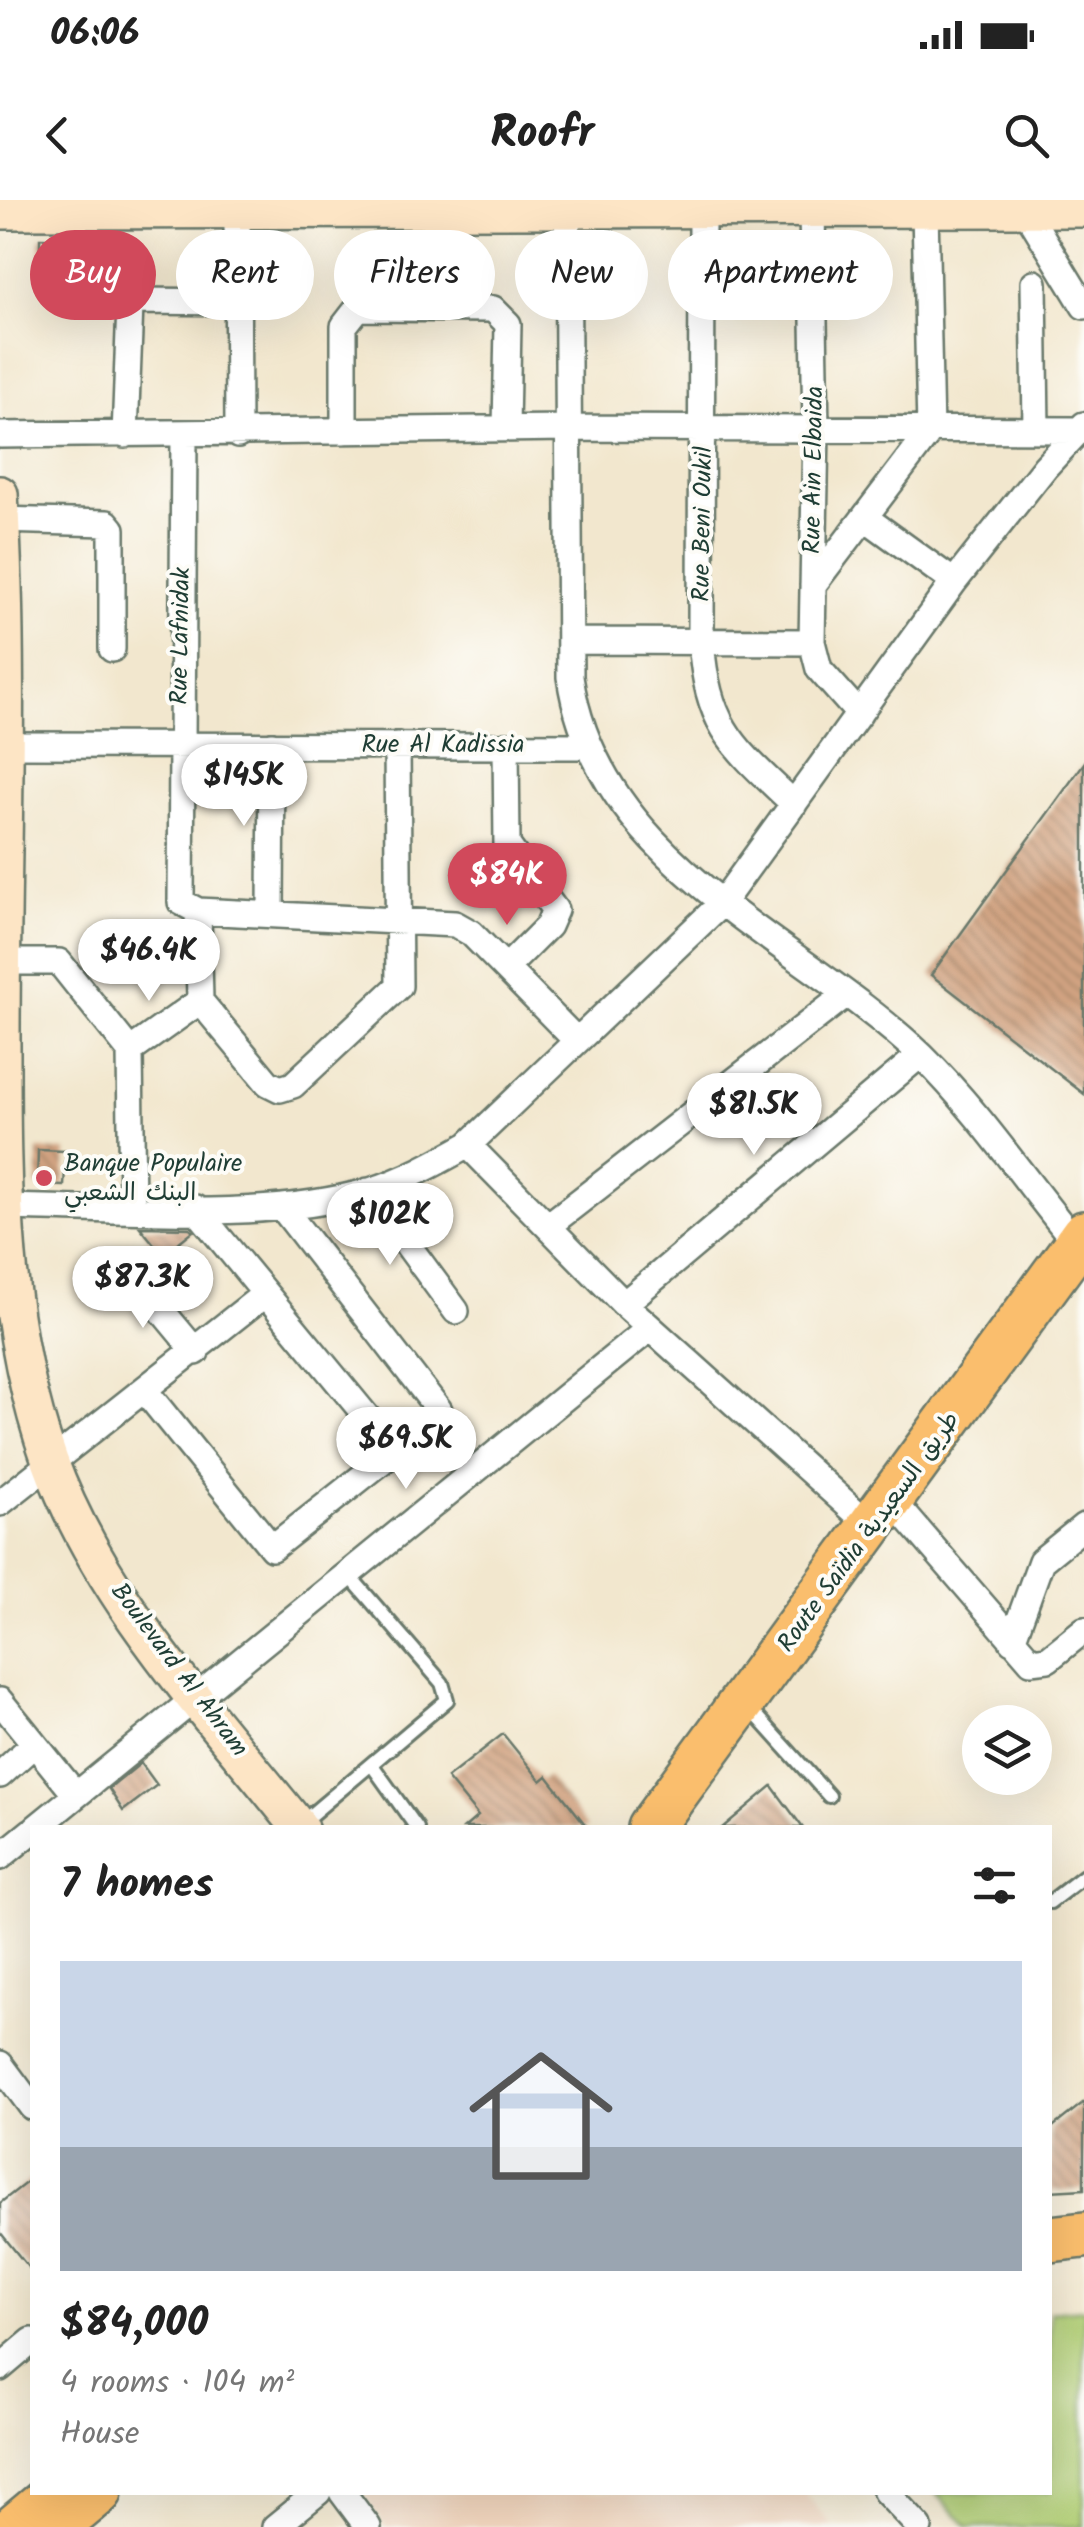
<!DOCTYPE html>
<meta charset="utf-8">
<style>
body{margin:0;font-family:Kalam,"Playpen Sans Arabic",sans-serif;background:#f2f2f2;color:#222;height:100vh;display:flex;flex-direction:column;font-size:38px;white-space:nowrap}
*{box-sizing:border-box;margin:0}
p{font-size:32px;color:#767676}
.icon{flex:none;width:55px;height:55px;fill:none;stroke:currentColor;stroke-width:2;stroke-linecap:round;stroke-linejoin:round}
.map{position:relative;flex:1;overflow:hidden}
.sheet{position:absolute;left:30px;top:1625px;width:1022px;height:670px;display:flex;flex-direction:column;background:#fff;border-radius:0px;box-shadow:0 10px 40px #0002}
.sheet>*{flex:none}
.banner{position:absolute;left:30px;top:30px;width:1025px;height:90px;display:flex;gap:20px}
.tools{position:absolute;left:962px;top:1505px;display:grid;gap:20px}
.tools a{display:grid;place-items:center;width:90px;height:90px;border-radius:50%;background:#fff;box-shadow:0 10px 40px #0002;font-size:50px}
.price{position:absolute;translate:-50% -85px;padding:0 22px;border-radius:35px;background:#fff;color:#222;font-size:32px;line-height:65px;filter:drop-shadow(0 2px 5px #0008)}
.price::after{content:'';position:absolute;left:50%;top:60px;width:30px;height:22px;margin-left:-15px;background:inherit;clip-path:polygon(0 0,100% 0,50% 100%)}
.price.active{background:#d1495b;color:#fff}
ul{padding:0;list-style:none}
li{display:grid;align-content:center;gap:20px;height:530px;padding:0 30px}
li span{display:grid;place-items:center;height:310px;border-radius:0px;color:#555}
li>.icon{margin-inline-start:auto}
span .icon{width:180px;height:180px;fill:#fffc;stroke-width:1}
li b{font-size:42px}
h2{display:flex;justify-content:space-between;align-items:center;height:120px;padding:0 30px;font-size:42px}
.tag{padding:0 35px;border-radius:45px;background:#fff;box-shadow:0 10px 40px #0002;font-size:35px;line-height:90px}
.tag.active{background:#d1495b;color:#fff}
.status{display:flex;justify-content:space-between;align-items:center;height:70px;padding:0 50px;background:#fff;direction:ltr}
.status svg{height:28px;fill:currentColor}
header{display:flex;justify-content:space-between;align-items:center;height:130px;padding:0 30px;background:#fff;font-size:45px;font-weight:600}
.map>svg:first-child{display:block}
.built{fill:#f1d5bd}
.garden{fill:#b0cd74;stroke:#688554;stroke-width:2.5}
.building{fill:url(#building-back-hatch)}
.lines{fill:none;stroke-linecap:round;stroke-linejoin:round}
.lane-casing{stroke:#69786a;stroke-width:18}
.street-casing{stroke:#69786a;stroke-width:30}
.secondary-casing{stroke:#69786a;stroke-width:40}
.highway-casing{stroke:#69786a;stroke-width:50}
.lane{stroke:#fff;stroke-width:12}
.street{stroke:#fff;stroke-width:25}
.secondary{stroke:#fde5c5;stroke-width:35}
.highway{stroke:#fabe6d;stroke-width:45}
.poi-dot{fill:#d1495b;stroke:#fdfcf7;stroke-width:4}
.labels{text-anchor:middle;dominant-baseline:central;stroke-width:8;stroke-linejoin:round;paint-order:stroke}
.street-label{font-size:25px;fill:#1f3d34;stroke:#fdfcf7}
.poi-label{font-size:25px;fill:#1f3d34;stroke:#fdfcf7;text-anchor:start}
</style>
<div class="status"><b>06:06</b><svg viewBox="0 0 49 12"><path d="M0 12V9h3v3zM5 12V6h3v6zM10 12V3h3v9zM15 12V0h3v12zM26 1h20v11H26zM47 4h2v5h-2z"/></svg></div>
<header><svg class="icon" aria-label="back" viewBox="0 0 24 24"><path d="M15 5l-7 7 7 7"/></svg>Roofr<svg class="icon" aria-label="search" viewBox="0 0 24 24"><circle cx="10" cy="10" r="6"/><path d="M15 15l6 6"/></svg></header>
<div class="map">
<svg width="1084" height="2327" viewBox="0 0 1084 2327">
<defs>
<pattern id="building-back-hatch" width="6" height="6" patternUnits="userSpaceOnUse" patternTransform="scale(2.5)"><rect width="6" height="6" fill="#d1a381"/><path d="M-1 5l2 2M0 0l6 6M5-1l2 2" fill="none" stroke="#a9866a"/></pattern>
</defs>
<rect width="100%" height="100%" fill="#fdfcf7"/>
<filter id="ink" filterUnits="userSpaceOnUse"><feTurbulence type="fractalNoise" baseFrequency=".01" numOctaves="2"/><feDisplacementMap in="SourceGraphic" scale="20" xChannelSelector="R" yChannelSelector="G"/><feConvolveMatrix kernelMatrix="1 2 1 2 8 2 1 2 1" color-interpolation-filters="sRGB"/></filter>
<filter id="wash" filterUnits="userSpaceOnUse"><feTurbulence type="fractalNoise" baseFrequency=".0048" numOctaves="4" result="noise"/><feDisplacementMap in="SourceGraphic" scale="40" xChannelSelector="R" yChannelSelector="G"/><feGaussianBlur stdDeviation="2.25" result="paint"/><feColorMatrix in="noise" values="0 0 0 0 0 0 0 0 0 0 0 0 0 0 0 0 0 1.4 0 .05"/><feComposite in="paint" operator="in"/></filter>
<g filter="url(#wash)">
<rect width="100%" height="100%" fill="#f2e7ce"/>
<path class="built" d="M 370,2292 L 805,2293 L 833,2327 L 387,2327 L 365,2296 Z"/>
<path class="garden" d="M 1084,2109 L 1084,2327 L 968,2327 L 936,2293 L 1050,2292 L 1050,2112 Z"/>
<g id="blocks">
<path class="building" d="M 40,38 L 80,39 L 79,75 L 40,74 Z
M 1084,563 L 1084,894 L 931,775 Z
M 38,950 L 66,951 L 64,986 L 37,985 Z
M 140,1027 L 190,1028 L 193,1031 L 163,1055 Z
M 503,1534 L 541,1581 L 547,1576 L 588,1628 L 464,1628 L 478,1616 L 447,1578 Z
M 141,1563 L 157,1585 L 123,1611 L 109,1589 Z
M 772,1586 L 803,1628 L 722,1628 Z
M 1084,1902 L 1084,1989 L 1050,1991 L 1050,1929 Z
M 32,1978 L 32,2072 L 0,2032 L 0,2003 Z"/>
</g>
</g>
<g filter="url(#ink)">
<use href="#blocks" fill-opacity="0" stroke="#69786a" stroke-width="2.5"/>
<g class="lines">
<defs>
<path id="lane" d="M 750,1508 L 829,1596
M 372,1565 L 417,1628
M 300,1624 L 447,1500 L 442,1483 L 348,1374
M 1050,1702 L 1084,1676"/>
<path id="street" d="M 567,0 L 570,477 C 598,665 798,738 922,856 C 979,912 1026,982 1077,1044
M 1025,9 L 1084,106
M 237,11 L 238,235
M 702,11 L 701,441 C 708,529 733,546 794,604
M 812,11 L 816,229 L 812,442 L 819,469 L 859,514
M 1034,83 L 1036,230
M 344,231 L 344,126 L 358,108 L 493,109 L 508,124 L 506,228
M 0,235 L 568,228 L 1079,230
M 125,235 L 130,105 L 137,101 L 237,102
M 184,235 L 181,702 L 198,711 L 455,724 L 471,733 L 577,841
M 867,319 L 954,382
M 0,320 L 107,323 L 112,329 L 112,449
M 813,385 L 930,231 L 925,10
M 570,441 L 812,442
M 0,545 L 586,546
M 506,545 L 507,645 L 555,710 L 548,726 L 506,768
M 198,711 L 200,801 L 268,883 L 280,889 L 293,885 L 399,786 L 397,545
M 271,713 L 272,545
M 2,762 L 59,762 L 130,851 L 132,1008
M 130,851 L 200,801
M 468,945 L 624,1104 L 872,1327
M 368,991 L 456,1111
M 0,1007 C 117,1008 257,1023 370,991 C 405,980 436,963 468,945 L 722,703 L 954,382 L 1045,267 L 1084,225
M 195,1008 L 395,1251
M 549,1025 L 844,796
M 132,1075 L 196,1152
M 624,1104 L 920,855
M 146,1192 L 272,1348 L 395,1251 L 439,1210 L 282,1007
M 892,1300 L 1031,1461 L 1048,1459 L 1084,1430
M 0,1303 L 265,1094
M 1012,1441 L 1041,1361 L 1084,1326
M 0,1501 L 76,1595
M 0,1575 L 34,1544
M 36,1628 L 650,1128
M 0,1657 L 32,1631
M 0,1864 L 32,1907
M 0,2168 L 32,2141
M 342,2292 L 368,2327
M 886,2292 L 919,2327
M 275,2327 L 318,2292"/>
<path id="secondary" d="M 0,11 L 1084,9
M 0,294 C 11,474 2,656 2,837 C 2,981 1,1123 50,1261 C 100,1399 210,1515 300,1628"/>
<path id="highway" d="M 650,1628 L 1084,1034
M 1050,2039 L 1084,2035
M 15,2327 L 57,2292
M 57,2327 L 99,2292"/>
</defs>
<use href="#lane" class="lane-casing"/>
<use href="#street" class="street-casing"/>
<use href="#secondary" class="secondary-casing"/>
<use href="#highway" class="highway-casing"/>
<use href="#lane" class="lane"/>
<use href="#street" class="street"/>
<use href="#secondary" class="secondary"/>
<use href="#highway" class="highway"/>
</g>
</g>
<circle class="poi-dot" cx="44" cy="978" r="10"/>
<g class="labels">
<g class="street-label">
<text transform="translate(814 270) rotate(-89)">Rue Ain Elbaida</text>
<text transform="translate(703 324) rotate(-89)">Rue Beni Oukil</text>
<text transform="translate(181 436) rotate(-89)">Rue Lafnidak</text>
<text x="443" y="545">Rue Al Kadissia</text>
<text transform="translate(869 1332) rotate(-54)">Route Saïdia طريق السعيدية</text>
<text transform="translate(179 1470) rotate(53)">Boulevard Al Ahram</text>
</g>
<g class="poi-label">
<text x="64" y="964">Banque Populaire<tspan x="64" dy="29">البنك الشعبي</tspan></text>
</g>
</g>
</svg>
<div class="tools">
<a><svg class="icon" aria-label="layers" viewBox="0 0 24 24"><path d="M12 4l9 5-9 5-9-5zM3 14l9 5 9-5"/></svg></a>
</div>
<b class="price" style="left:244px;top:629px">$145K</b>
<b class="price active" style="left:507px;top:728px">$84K</b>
<b class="price" style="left:149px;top:804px">$46.4K</b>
<b class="price" style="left:754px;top:958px">$81.5K</b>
<b class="price" style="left:390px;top:1068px">$102K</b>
<b class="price" style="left:143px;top:1131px">$87.3K</b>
<b class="price" style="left:406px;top:1292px">$69.5K</b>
<div class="banner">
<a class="tag active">Buy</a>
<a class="tag">Rent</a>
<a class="tag">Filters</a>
<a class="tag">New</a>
<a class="tag">Apartment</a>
</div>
<section class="sheet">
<h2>7 homes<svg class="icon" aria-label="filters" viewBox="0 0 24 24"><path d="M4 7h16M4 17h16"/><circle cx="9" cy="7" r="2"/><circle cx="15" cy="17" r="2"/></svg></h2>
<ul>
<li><span style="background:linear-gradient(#c9d6e8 60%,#9aa5b1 0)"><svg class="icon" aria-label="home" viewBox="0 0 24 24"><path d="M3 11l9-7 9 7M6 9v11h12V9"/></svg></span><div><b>$84,000</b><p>4 rooms · 104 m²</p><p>House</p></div></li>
</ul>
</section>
</div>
